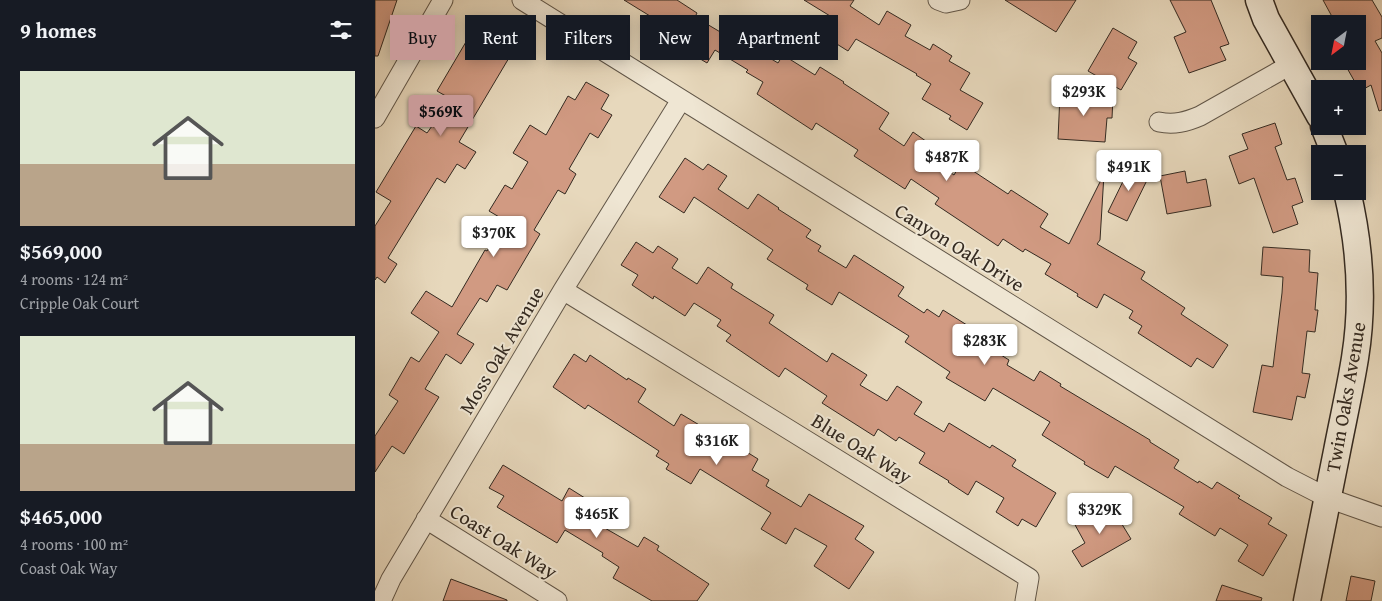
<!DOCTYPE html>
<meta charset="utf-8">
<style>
body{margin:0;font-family:"Gentium Book Plus",serif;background:#20242c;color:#f1f3f6;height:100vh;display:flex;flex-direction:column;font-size:19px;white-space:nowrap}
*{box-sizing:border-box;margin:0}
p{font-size:16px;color:#9ea1a6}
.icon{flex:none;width:28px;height:28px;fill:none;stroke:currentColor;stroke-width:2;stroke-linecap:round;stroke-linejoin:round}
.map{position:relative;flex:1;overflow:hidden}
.side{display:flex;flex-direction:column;background:#171b24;width:375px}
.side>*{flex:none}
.top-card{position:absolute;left:15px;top:15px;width:475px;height:45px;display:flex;gap:10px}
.needle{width:32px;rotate:212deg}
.controls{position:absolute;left:936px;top:15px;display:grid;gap:10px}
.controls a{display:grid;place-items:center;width:55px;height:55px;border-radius:0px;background:#171b24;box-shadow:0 2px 12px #0003;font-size:25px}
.price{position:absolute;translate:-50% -42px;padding:0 11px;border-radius:5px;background:#fff;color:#222;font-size:16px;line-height:32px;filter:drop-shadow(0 1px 2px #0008)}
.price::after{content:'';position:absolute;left:50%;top:30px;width:15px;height:11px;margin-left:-8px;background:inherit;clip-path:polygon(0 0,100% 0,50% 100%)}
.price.on{background:#c59692;color:#111}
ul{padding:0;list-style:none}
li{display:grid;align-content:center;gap:10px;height:265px;padding:0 20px}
li span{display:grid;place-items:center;height:155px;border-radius:0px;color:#555}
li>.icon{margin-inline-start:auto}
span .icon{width:90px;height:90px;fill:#fffc;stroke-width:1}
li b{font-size:21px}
h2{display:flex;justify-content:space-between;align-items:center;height:60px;padding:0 20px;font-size:21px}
.chip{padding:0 18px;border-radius:0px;background:#171b24;box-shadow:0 2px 12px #0003;font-size:18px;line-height:45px}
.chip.on{background:#c59692;color:#111}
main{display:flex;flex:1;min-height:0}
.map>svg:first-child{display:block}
.building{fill:#d19a82;stroke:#342a21}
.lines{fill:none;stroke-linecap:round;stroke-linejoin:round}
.street-casing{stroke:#615648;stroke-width:21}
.secondary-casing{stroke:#342a21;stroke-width:29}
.street{stroke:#efe6d3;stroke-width:19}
.secondary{stroke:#efe6d3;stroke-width:26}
.labels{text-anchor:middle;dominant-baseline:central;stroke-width:4;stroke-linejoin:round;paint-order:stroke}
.street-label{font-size:20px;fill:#342a21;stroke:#efe6d3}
</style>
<main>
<section class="side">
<h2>9 homes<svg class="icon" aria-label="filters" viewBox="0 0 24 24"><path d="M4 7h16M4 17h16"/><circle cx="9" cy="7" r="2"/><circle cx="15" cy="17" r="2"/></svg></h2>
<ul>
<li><span style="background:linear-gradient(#dfe7d0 60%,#b9a48a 0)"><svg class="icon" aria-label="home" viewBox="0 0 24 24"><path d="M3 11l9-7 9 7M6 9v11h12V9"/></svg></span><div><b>$569,000</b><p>4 rooms · 124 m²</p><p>Cripple Oak Court</p></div></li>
<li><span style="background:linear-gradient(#dfe7d0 70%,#b9a48a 0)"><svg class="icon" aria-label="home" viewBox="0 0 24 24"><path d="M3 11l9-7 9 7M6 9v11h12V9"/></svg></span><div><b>$465,000</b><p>4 rooms · 100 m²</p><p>Coast Oak Way</p></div></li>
</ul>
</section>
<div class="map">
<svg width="1007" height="601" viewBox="0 0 1007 601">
<rect width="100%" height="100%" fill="#e7d8bc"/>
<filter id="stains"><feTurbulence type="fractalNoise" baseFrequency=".004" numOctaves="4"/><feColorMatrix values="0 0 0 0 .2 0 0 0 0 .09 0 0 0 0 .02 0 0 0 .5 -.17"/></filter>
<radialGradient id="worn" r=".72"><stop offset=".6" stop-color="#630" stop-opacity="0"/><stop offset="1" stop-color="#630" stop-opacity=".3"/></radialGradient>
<path class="building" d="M 0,0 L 22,0 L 3,56 L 0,56 Z
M 249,0 L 302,0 L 322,13 L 320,17 L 347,33 L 357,16 L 381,30 L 373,45 L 403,63 L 408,55 L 440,75 L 445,67 L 469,82 L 468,83 L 514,113 L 504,129 L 529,146 L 538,132 L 555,144 L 548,154 L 579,175 L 586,163 L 633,194 L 636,190 L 673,214 L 665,227 L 694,244 L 729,174 L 725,240 L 722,244 L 770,272 L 766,279 L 810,308 L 806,314 L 853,345 L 838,368 L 822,358 L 816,367 L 763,333 L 767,326 L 754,318 L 758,311 L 729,294 L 722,308 L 702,296 L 703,294 L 670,274 L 676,264 L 650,249 L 648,252 L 628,239 L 623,246 L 560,204 L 564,198 L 536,179 L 530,189 L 479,156 L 483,150 L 441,123 L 437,130 L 382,94 L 388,82 L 371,72 L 373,70 L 340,50 L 332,63 L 282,33 L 288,24 Z
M 429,0 L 479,0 L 475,6 L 504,25 L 512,11 L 536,25 L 530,36 L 555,50 L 558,44 L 577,56 L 574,61 L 595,73 L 585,90 L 608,103 L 592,130 L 574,119 L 576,116 L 547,99 L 556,84 L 541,75 L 542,74 L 481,39 L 473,51 L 449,36 L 460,19 Z
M 630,0 L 701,0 L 681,32 Z
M 795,0 L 836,0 L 854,44 L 845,47 L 851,60 L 814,73 L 799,37 L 811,32 Z
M 948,0 L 997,0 L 1007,17 L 1007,38 L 1000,41 L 1007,53 L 1007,110 L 1004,111 L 996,85 L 985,91 L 972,68 L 982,61 L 982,24 L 961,24 Z
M 115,17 L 147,36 L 84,142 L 101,152 L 90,169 L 82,164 L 70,183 L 62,178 L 13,258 L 22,264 L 10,283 L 2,277 L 0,280 L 0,226 L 16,201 L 1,192 L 41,126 L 52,133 L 57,126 L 59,127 L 76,99 L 62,91 L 98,30 L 105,34 Z
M 738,28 L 762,42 L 753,58 L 762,63 L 746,90 L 713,71 Z
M 211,82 L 234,95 L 226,109 L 237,115 L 223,138 L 215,133 L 194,169 L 201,174 L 190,194 L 183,190 L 159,230 L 165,234 L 132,290 L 122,285 L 112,302 L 105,298 L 82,334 L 99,344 L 86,364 L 71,354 L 50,389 L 64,397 L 29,454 L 17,446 L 0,472 L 0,436 L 23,401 L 14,395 L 36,357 L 44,362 L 64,332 L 36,313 L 51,291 L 77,307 L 110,250 L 112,251 L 131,221 L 114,211 L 130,185 L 137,189 L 153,162 L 138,153 L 155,125 L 171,135 L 193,96 L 200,100 Z
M 685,94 L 738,97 L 737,118 L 732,118 L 730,142 L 683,139 Z
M 900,123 L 907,144 L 900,147 L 912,180 L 920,178 L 928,202 L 917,206 L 923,224 L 898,233 L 879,178 L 864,184 L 854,156 L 873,149 L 867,134 Z
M 310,158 L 328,170 L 333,164 L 352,176 L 343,189 L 373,209 L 383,194 L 404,208 L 403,209 L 436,230 L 431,237 L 446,246 L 443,251 L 471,268 L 479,255 L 529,287 L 523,296 L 549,313 L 552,309 L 564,317 L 568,310 L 619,342 L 615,348 L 634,360 L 632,365 L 659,381 L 665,371 L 686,384 L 685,386 L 775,440 L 775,442 L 804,460 L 799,468 L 823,483 L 824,481 L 837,489 L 842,482 L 865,496 L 863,498 L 897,518 L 893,524 L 912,535 L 888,576 L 863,561 L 873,545 L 845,528 L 840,536 L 804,514 L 809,507 L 740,466 L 733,478 L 709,464 L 710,462 L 667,435 L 675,422 L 618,388 L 610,401 L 571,378 L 575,372 L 530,342 L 534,336 L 464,292 L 457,305 L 431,289 L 433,285 L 392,259 L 398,250 L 319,197 L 309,213 L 284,197 Z
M 757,163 L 776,172 L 752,221 L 733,212 Z
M 810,171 L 812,183 L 831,179 L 836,206 L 792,214 L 785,176 Z
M 261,242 L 278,253 L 283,246 L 303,259 L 297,268 L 322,284 L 333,267 L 358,284 L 356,288 L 399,315 L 394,323 L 452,362 L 457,353 L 492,375 L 485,385 L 512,401 L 522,386 L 547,402 L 539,414 L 569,432 L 574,423 L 615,448 L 617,445 L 641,460 L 637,466 L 681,493 L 661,527 L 647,519 L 643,526 L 621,512 L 629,498 L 601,481 L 593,495 L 573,482 L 574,481 L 544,463 L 550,453 L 524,437 L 521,441 L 503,429 L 499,436 L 447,403 L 452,396 L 410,368 L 404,377 L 351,341 L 356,335 L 342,326 L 346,320 L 319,303 L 310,316 L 279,296 L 278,299 L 257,285 L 263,275 L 246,265 Z
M 888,247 L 935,250 L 934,272 L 943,273 L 940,310 L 943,310 L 940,332 L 932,331 L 927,373 L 935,374 L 930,398 L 922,396 L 917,420 L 878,412 L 887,365 L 898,367 L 907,293 L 908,277 L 886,275 Z
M 199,354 L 211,362 L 215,355 L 252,380 L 253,378 L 271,389 L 263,402 L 299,426 L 306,414 L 326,426 L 321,433 L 357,455 L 362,446 L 383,459 L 377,470 L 394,480 L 391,486 L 426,507 L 434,494 L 489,526 L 480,539 L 499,552 L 474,589 L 439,566 L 452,546 L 420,528 L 411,544 L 386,529 L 396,513 L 325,469 L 316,484 L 291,469 L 294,464 L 281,456 L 284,451 L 213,405 L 210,409 L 178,387 Z
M 128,465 L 187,501 L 194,488 L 229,510 L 221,523 L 263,547 L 269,537 L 284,546 L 282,550 L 334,584 L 322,601 L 277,601 L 238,578 L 244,567 L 227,556 L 228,553 L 190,530 L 182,543 L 122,507 L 129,496 L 114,488 Z
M 734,503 L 756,539 L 707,567 L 697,551 L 710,543 L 699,523 Z
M 976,576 L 1000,581 L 996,601 L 971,601 Z
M 76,579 L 132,600 L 132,601 L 68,601 Z
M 847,585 L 887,598 L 886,601 L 841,601 Z"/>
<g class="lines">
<defs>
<path id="street" d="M 147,0 L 912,477 L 953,498 L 1007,517
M 563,0 L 571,3 L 585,0
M 0,118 L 68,0
M 784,122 C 799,125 811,122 825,116 L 917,64
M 188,290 L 654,578 L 650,601
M 51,519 L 182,601
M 6,601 L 16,579 L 188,290 L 306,100"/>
<path id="secondary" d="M 884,0 L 891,19 L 945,116
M 949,126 L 960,154
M 932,601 C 942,551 952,501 962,451 C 968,420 975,389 980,358 C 989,302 985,246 972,191"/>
</defs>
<use href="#street" class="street-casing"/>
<use href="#secondary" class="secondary-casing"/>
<use href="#street" class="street"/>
<use href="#secondary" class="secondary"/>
</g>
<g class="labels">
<g class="street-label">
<text transform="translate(585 247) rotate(32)">Canyon Oak Drive</text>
<text transform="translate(126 350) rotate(-59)">Moss Oak Avenue</text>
<text transform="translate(970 397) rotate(-80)">Twin Oaks Avenue</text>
<text transform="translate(487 448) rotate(32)">Blue Oak Way</text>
<text transform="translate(129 541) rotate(32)">Coast Oak Way</text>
</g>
</g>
<rect width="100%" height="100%" filter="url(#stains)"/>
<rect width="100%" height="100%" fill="url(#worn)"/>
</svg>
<div class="controls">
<a><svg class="needle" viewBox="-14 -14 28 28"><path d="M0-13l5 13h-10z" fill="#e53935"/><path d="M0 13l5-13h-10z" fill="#9ea1a6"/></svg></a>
<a>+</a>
<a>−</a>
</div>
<b class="price" style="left:709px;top:117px">$293K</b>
<b class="price on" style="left:66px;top:137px">$569K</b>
<b class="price" style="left:572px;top:182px">$487K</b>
<b class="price" style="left:754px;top:192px">$491K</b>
<b class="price" style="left:119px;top:258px">$370K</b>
<b class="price" style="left:610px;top:366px">$283K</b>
<b class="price" style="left:342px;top:466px">$316K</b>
<b class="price" style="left:725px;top:535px">$329K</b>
<b class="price" style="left:222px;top:539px">$465K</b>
<div class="top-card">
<a class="chip on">Buy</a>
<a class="chip">Rent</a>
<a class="chip">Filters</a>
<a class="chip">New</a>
<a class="chip">Apartment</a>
</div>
</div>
</main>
